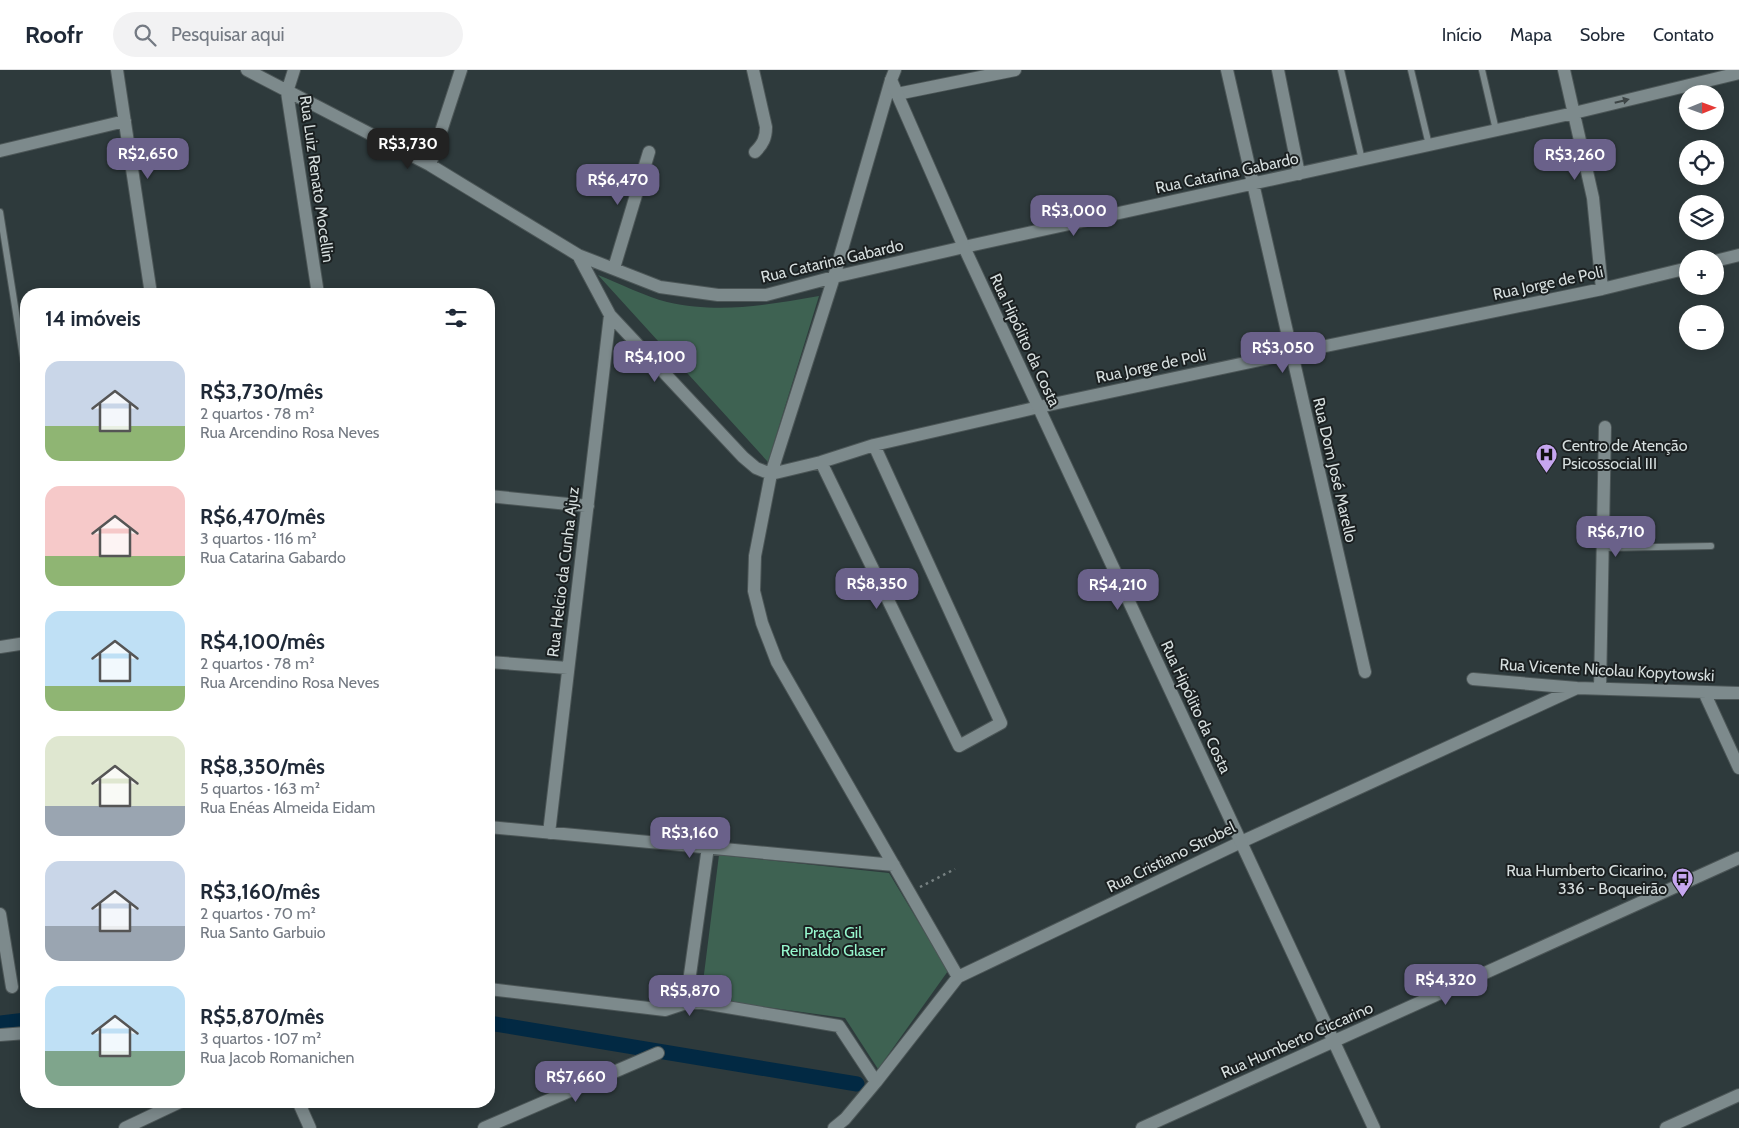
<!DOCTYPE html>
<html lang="pt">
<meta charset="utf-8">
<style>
body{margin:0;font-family:Cabin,sans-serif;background:#f2f2f3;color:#1f2937;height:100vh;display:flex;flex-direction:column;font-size:19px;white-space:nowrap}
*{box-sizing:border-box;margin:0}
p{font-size:16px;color:#747a83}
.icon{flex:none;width:28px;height:28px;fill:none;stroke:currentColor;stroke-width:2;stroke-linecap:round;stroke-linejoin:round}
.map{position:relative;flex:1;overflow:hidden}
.sheet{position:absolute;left:20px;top:218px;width:475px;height:820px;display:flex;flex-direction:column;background:#fff;border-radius:20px;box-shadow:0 2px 12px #0003}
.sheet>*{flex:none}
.needle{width:32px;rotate:89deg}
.tools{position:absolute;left:1679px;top:15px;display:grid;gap:10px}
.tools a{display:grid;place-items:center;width:45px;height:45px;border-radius:50%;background:#fff;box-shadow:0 2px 12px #0003;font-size:25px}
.price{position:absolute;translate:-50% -42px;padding:0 11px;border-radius:10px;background:#6a618a;color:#fff;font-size:16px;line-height:32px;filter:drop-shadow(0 1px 2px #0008)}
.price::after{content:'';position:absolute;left:50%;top:30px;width:15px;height:11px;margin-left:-8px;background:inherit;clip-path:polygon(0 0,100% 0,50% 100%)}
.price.active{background:#222;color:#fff}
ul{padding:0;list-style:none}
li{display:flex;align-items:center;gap:15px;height:125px;padding:0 25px}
li span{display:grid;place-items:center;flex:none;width:140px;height:100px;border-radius:15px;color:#555}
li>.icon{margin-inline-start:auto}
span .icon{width:60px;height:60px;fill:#fffc;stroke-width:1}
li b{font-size:21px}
h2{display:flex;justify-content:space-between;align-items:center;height:60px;padding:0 25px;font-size:21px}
header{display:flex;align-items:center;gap:30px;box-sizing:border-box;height:70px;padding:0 25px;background:#fff;border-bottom:1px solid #e0e1e3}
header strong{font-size:24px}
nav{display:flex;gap:28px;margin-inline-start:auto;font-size:18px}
.search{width:350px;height:45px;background:#f2f2f3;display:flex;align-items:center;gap:12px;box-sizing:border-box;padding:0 18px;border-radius:28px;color:#747a83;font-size:19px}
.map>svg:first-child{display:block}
.green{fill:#3e6252}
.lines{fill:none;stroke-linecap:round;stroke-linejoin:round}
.canal{stroke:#022943;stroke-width:15}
.service-casing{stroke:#4c5657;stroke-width:8}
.minor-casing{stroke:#4c5657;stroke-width:14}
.tertiary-casing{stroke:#4c5657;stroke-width:14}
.path{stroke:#768081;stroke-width:2.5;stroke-dasharray:2.5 4;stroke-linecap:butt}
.service{stroke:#7d8a8c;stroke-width:6}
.minor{stroke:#7d8a8c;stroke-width:12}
.tertiary{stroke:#7d8a8c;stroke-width:12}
.oneway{fill:#3d4546}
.labels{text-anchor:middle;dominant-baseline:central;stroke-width:4;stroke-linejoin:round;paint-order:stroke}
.street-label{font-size:16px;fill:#d6dede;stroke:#1b2021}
.poi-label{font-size:16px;fill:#d6dede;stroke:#1b2021;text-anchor:start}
.park-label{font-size:16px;fill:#96f7cd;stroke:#1b2021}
</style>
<header>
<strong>Roofr</strong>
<div class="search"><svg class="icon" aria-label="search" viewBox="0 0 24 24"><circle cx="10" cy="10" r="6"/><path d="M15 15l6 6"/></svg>Pesquisar aqui</div>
<nav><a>Início</a><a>Mapa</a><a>Sobre</a><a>Contato</a></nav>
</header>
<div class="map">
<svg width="1739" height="1058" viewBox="0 0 1739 1058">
<rect width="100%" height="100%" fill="#2e3a3c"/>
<path class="green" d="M 598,205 C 619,213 646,227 667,232 C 721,244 766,235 819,226 L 768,392 Z
M 719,785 L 889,803 L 948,901 L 878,999 L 845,948 L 701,928 Z"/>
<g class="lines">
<path class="canal" d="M 0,953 L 26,950
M 489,953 L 857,1014"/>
<defs>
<path id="service" d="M 1341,0 L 1362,90
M 1411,0 L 1429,75
M 1482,0 L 1496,60
M 0,142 L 26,306
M 1603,478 L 1711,476"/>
<path id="minor" d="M 117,0 L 151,224
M 247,0 L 430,95 L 578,185 L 610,245 L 743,387 L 756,398 L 771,404 L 821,392 L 874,375 L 1039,337 L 1292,283 L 1602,219 L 1688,198
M 294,0 L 287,22 L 318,224
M 753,0 L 766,57 C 766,68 763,74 755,82
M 1227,0 L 1365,602
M 1278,0 L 1299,104
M 1564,0 L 1593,128 L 1602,219
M 891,10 L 834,207 L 771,404 L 755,486 L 754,521 L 762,553 L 777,592 L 958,907
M 897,24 L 1015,0
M 0,81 L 125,51
M 430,95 L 461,0
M 578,185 L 660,217 L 718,225 L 766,225 L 834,207 L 964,177 L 1574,43 L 1739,3
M 1715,191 L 1739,185
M 614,198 L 649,82
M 821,392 L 959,676 L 1001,653 L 874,375
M 489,426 L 588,436
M 0,577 L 26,573
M 489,592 L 568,598
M 1473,609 L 1577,618 L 1739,623
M 1600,619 L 1605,357
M 1704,622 L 1739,698
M 489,757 L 894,795
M 549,763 L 610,245
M 0,844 L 12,917
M 489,919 L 665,940 L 686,933 L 703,933 L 839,956 L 876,1012
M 686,933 L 708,777
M 0,965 L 26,963
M 298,1031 L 310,1058
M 125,1058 L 182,1031
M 484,1058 L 658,983
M 834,1058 L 845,1049 L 876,1012 L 958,907 L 1241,772 L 1577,618
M 1666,1058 L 1739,1025"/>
<path id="tertiary" d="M 895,0 L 891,10 L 964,177 L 1374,1058
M 1142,1058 L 1739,788"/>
</defs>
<use href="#service" class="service-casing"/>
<use href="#minor" class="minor-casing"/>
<use href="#tertiary" class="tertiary-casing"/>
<path class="path" d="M 920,817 L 955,799"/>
<use href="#service" class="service"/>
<use href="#minor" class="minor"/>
<use href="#tertiary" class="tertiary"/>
</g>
<defs><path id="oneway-solid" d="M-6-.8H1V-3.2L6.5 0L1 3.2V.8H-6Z" transform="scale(1.25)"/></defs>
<use class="oneway" href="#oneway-solid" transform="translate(1622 31) rotate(-14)"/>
<defs>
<symbol id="hospital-pin" viewBox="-11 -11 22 30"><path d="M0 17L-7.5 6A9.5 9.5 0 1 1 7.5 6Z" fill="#c6a6f0" stroke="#1b2021"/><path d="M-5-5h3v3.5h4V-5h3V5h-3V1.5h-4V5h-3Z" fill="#111"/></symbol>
<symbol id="bus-pin" viewBox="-11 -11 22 30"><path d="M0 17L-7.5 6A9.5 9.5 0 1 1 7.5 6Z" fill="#c6a6f0" stroke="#1b2021"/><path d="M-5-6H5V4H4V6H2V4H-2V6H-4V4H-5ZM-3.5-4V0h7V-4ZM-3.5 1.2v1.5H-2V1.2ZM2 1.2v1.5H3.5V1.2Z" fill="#111"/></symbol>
</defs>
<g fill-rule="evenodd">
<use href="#hospital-pin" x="1534" y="372" width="25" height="34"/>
<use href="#bus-pin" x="1670" y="796" width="25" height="34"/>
</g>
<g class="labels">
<g class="street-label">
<text transform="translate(1227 103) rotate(-12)">Rua Catarina Gabardo</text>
<text transform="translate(317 109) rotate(82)">Rua Luiz Renato Mocellin</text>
<text transform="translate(832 191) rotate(-13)">Rua Catarina Gabardo</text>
<text transform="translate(1548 213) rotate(-12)">Rua Jorge de Poli</text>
<text transform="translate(1025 270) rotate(65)">Rua Hipólito da Costa</text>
<text transform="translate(1151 296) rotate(-12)">Rua Jorge de Poli</text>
<text transform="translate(1335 400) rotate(77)">Rua Dom José Marello</text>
<text transform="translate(563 502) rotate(-83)">Rua Helcio da Cunha Ajuz</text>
<text transform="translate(1607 600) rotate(3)">Rua Vicente Nicolau Kopytowski</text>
<text transform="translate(1196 637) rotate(65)">Rua Hipólito da Costa</text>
<text transform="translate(1171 787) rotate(-26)">Rua Cristiano Strobel</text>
<text transform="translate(1297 970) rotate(-24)">Rua Humberto Ciccarino</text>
</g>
<g class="poi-label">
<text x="1562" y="375">Centro de Atenção<tspan x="1562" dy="18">Psicossocial III</tspan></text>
<text x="1667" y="800" text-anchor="end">Rua Humberto Cicarino,<tspan x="1667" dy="18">336 - Boqueirão</tspan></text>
</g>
<g class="park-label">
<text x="833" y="862">Praça Gil<tspan x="833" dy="18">Reinaldo Glaser</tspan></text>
</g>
</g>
</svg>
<div class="tools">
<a><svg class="needle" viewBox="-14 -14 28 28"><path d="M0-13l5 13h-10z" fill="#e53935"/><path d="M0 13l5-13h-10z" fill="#747a83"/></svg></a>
<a><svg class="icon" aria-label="locate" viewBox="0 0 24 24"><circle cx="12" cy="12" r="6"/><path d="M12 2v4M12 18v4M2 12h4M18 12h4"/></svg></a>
<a><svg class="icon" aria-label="layers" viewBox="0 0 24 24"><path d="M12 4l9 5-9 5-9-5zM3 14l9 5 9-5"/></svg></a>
<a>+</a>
<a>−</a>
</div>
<b class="price active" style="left:408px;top:100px">R$3,730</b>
<b class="price" style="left:148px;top:110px">R$2,650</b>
<b class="price" style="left:1575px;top:111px">R$3,260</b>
<b class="price" style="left:618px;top:136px">R$6,470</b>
<b class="price" style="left:1074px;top:167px">R$3,000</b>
<b class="price" style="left:1283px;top:304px">R$3,050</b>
<b class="price" style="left:655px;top:313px">R$4,100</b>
<b class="price" style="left:1616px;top:488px">R$6,710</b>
<b class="price" style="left:877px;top:540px">R$8,350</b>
<b class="price" style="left:1118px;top:541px">R$4,210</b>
<b class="price" style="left:690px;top:789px">R$3,160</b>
<b class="price" style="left:1446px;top:936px">R$4,320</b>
<b class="price" style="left:690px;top:947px">R$5,870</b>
<b class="price" style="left:576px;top:1033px">R$7,660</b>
<section class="sheet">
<h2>14 imóveis<svg class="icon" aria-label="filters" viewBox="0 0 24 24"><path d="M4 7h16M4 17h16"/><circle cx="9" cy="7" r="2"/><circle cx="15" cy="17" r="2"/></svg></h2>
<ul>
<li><span style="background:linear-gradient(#c9d6e8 65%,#8fb573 0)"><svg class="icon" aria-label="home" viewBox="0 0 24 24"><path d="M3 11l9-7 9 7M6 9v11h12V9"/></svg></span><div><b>R$3,730/mês</b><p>2 quartos · 78 m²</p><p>Rua Arcendino Rosa Neves</p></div></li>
<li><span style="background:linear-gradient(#f6c9c9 70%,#8fb573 0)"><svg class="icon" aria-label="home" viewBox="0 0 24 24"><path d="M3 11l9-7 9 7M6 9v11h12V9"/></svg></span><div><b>R$6,470/mês</b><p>3 quartos · 116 m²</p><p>Rua Catarina Gabardo</p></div></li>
<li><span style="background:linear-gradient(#bfe0f5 75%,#8fb573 0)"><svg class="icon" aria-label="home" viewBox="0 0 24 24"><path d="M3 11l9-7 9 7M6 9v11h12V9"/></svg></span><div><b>R$4,100/mês</b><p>2 quartos · 78 m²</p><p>Rua Arcendino Rosa Neves</p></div></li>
<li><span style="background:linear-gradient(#dfe7d0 70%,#9aa5b1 0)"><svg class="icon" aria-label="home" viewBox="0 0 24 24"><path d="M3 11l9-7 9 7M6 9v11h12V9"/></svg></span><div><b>R$8,350/mês</b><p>5 quartos · 163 m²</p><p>Rua Enéas Almeida Eidam</p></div></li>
<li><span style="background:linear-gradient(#c9d6e8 65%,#9aa5b1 0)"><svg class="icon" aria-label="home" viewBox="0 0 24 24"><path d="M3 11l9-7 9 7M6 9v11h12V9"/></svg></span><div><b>R$3,160/mês</b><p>2 quartos · 70 m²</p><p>Rua Santo Garbuio</p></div></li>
<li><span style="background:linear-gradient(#bfe0f5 65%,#7fa58c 0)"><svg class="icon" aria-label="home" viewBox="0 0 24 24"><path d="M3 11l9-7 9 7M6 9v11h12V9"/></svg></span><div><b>R$5,870/mês</b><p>3 quartos · 107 m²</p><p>Rua Jacob Romanichen</p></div></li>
</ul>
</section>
</div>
